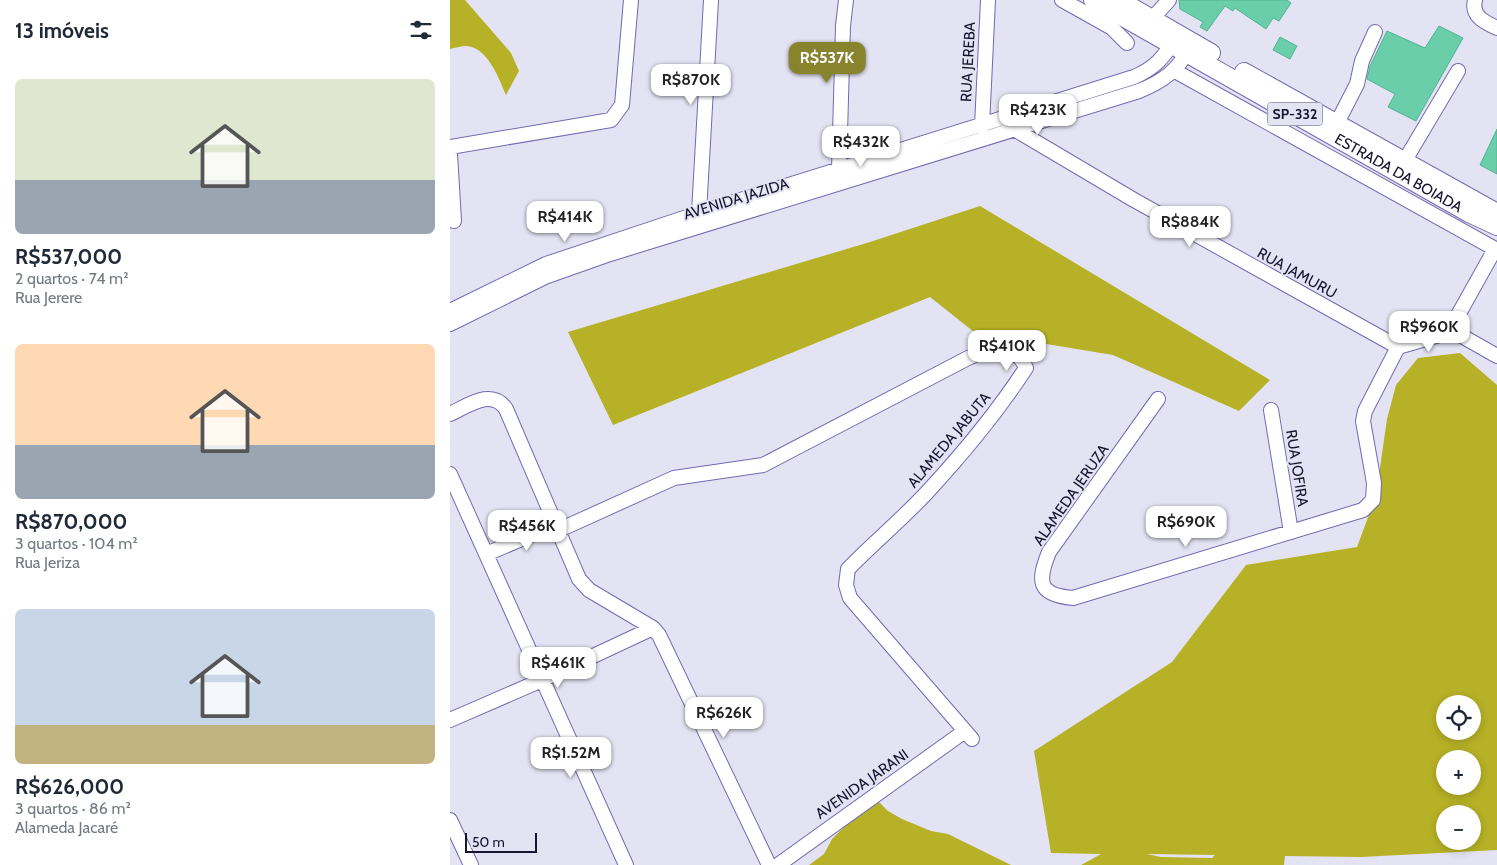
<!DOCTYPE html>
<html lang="pt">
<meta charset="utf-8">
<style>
body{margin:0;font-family:Cabin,sans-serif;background:#f6f6f7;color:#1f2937;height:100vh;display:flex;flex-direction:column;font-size:19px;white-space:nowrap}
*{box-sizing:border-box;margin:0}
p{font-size:16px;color:#747a83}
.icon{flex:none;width:28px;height:28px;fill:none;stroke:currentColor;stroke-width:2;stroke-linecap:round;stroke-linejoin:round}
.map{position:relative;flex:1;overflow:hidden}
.side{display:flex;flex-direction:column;background:#fff;width:450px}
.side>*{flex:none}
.controls{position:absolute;left:986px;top:695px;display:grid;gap:10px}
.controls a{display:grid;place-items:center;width:45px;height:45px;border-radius:50%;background:#fff;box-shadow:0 2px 8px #0003;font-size:25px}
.scale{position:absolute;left:15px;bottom:12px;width:72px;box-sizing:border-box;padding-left:5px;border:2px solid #181430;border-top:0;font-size:14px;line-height:18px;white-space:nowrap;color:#181430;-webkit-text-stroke:4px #e4e3f3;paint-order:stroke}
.price{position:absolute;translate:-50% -42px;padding:0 11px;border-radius:10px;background:#fff;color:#222;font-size:16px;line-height:32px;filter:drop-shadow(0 1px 2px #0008)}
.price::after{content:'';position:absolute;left:50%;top:30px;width:15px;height:11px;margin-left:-8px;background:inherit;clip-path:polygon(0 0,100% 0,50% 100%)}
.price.selected{background:#87842d;color:#fff}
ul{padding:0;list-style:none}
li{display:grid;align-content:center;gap:10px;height:265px;padding:0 15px}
li span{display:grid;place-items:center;height:155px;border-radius:8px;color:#555}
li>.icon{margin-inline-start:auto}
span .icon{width:90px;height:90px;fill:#fffc;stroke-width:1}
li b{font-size:21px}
h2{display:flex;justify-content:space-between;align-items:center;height:60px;padding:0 15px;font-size:21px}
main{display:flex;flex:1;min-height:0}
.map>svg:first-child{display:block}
.forest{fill:#b6b126;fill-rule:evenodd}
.building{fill:#6bceaa;stroke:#50b491}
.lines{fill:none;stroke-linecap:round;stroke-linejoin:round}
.minor-casing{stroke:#726ab1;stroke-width:16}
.major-casing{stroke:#726ab1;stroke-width:20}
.minor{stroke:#fff;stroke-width:14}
.major{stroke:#fff;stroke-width:18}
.labels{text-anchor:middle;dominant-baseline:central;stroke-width:4;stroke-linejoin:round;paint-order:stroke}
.shield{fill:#e4e3f3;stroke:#55526a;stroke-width:1}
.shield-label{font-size:14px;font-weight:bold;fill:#181430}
.street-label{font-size:15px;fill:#181430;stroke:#e4e3f3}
</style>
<main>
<section class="side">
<h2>13 imóveis<svg class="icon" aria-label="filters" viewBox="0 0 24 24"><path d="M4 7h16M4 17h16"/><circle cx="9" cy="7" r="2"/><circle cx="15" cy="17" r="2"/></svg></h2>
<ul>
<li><span style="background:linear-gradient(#dfe7d0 65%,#9aa5b1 0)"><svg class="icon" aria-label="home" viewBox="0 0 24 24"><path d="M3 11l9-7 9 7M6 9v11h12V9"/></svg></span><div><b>R$537,000</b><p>2 quartos · 74 m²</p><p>Rua Jerere</p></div></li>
<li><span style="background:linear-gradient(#ffd9b3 65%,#9aa5b1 0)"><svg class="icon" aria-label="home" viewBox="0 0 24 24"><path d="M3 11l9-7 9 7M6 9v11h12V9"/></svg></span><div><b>R$870,000</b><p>3 quartos · 104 m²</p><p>Rua Jeriza</p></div></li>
<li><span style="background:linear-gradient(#c9d6e8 75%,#c2b280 0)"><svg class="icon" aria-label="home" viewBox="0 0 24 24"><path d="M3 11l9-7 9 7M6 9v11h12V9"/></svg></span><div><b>R$626,000</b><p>3 quartos · 86 m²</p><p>Alameda Jacaré</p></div></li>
</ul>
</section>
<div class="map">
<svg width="1047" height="865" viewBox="0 0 1047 865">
<rect width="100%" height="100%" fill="#e4e3f3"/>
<path class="forest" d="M 0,0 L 15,0 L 61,53 L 69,71 L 56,95 C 49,79 38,47 16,46 C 11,46 5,48 0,49 Z
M 530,206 L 820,380 L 789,411 L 663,355 L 524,332 L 480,297 L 163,425 L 118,332 L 420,242 Z
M 1010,353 L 1047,385 L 1047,850 L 911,857 L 835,856 L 834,865 L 631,865 L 651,854 L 601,853 L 584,751 L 722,662 L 796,565 L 907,547 L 926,496 L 937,419 L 946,385 L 968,358 ZM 995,704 L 1022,704 L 1022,731 L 995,731 ZM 995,759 L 1022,759 L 1022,786 L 995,786 ZM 995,814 L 1022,814 L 1022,841 L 995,841 ZM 697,854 L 765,855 L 762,858 L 711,857 Z
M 426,799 L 438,811 L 452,819 L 481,831 L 498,834 L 561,865 L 359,865 L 374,854 L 382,839 L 412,809 Z"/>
<path class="building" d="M 729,0 L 837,0 L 841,3 L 829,21 L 823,18 L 816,29 L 785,8 L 783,11 L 775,6 L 757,31 L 750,27 L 753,22 L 730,9 Z
M 989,26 L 1013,38 L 966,121 L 938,107 L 945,94 L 917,79 L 920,66 L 937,31 L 975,48 Z
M 830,37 L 847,46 L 840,59 L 823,50 Z
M 1047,129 L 1047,174 L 1030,165 Z"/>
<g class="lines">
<defs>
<path id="minor" d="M 612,0 L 662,28 L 677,43
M 1025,0 C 1021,16 1034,22 1047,28
M 702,19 L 719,0
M 725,71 L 1047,250
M 887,123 L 907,84 L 912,61 L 925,32
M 532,126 L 538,0
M 559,126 L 684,200 L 948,347 L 1003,331
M 0,147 L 161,120 L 172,105 L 181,0
M 0,154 L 4,221
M 954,162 L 1008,71
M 389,170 L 393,26 L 396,0
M 249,213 L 261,0
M 0,311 L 96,264 L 249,213 L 684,77 C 705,68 715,57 725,37
M 0,324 L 95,277 L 160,254 L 689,91 C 714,81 728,70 741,46
M 1003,331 L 1007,317 L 1045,249
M 1003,331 L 1047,356
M 708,399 L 599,552 C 587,582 588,595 623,598 L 913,510 L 923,500 L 924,483 L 913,421 L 915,411 L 948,347
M 821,410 L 841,532
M 0,414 C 19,405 42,388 56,409 L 129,579 L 139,590 L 203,628 L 209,635 L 319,865
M 0,474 L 176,865
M 109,530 L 224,478 L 313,465 L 518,358 C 539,349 565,340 576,368 C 548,411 515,451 481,488 C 455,517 425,541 398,569 L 396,585 L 400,598 L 522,739
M 36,554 L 107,524
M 0,720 L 92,680 L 203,628
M 0,820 L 21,865
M 328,865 L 515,731"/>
<g id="major">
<path id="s1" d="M 643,0 L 1019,213 L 1047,226"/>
<path d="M 669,0 L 761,53"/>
<path d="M 794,72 L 1047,213"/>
</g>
</defs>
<use href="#minor" class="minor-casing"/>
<use href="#major" class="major-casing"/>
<use href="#minor" class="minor"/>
<use href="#major" class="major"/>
</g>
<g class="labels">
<rect class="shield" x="817.5" y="102.5" width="55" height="23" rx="4"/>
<g class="shield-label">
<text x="845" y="114">SP-332</text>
</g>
<g class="street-label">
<text transform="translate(518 62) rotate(-87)">RUA JEREBA</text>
<text stroke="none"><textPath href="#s1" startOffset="351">ESTRADA DA BOIADA</textPath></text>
<text transform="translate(286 199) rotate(-17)">AVENIDA JAZIDA</text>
<text transform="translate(847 273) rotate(29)">RUA JAMURU</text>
<text transform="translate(499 440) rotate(-50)">ALAMEDA JABUTA</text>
<text transform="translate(847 468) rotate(81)">RUA JOFIRA</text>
<text transform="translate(621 495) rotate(-55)">ALAMEDA JERUZA</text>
<text transform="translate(412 784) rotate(-35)">AVENIDA JARANI</text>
</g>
</g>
</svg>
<div class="controls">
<a><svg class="icon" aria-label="locate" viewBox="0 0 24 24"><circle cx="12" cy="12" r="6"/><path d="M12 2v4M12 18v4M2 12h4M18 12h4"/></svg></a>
<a>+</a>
<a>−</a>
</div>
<div class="scale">50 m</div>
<b class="price selected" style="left:377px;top:84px">R$537K</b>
<b class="price" style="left:241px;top:106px">R$870K</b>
<b class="price" style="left:588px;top:136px">R$423K</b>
<b class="price" style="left:411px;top:168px">R$432K</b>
<b class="price" style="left:115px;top:243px">R$414K</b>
<b class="price" style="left:740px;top:248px">R$884K</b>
<b class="price" style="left:979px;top:353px">R$960K</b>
<b class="price" style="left:557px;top:372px">R$410K</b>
<b class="price" style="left:736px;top:548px">R$690K</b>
<b class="price" style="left:77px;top:552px">R$456K</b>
<b class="price" style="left:108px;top:689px">R$461K</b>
<b class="price" style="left:274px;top:739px">R$626K</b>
<b class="price" style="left:121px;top:779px">R$1.52M</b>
</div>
</main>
